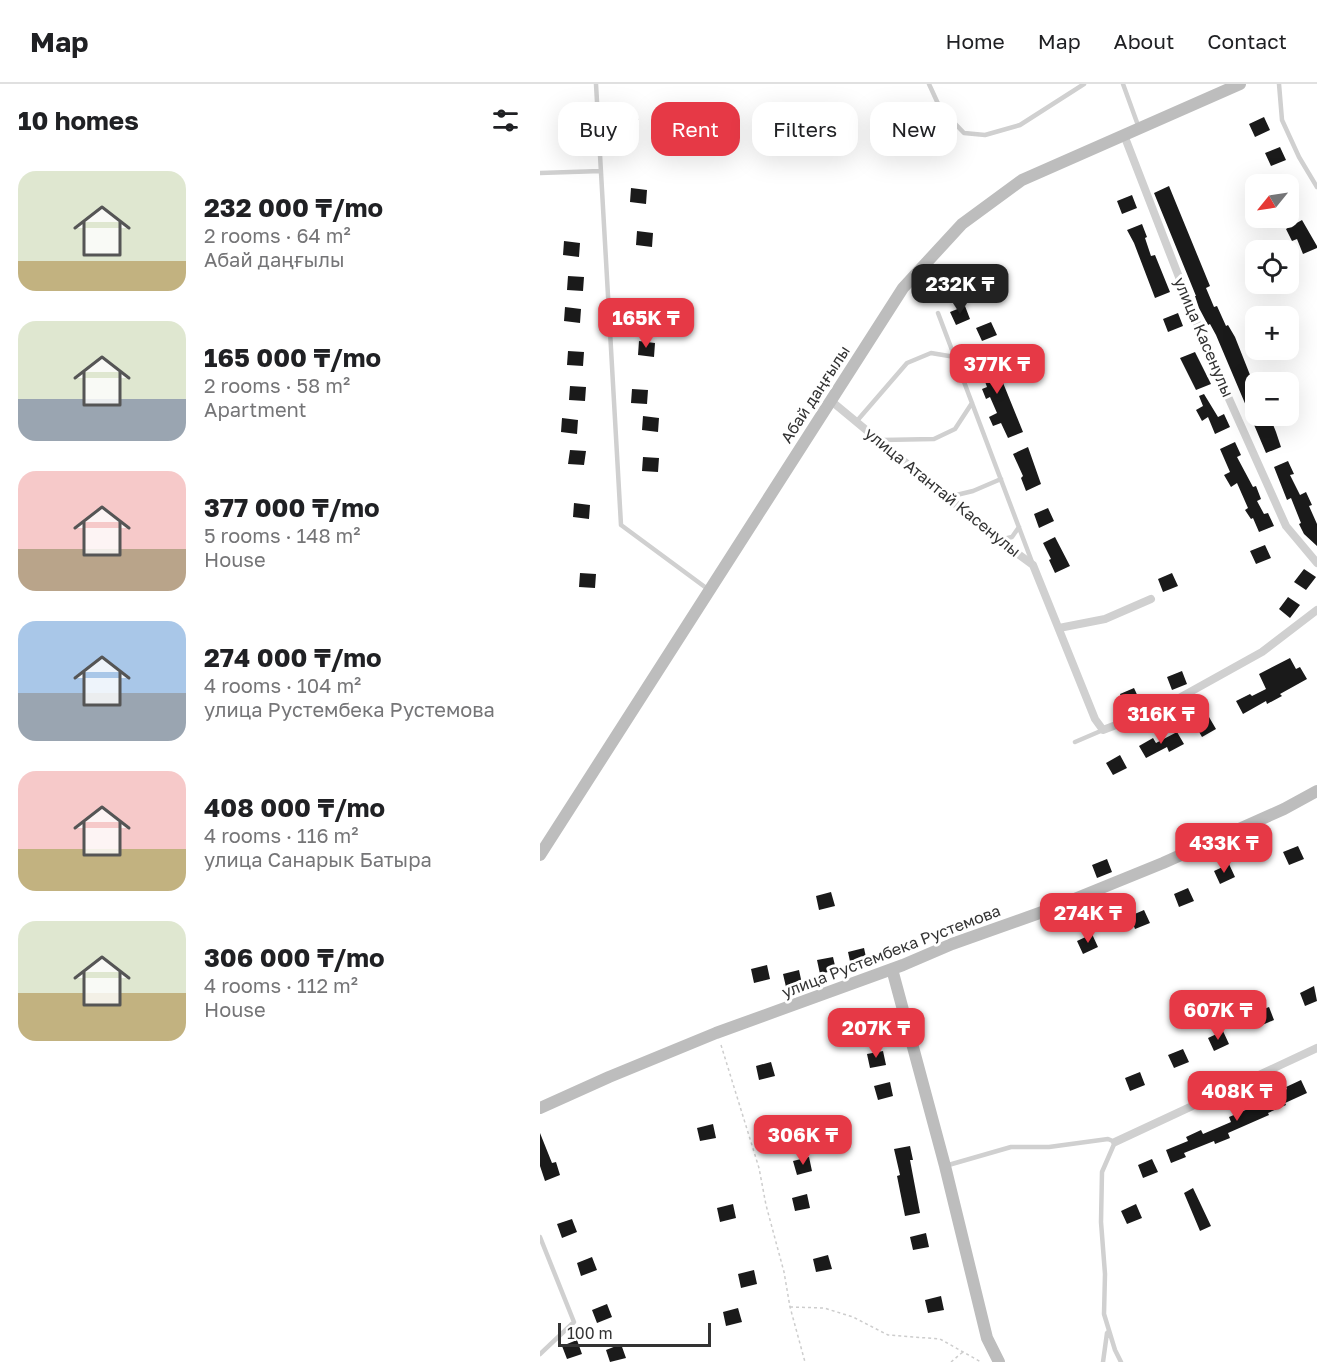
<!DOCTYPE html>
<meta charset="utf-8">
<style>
body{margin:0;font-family:"Golos Text",sans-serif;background:#f2f2f2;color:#202124;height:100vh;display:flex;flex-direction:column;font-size:22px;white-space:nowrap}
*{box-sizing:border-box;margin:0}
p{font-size:20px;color:#757577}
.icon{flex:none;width:33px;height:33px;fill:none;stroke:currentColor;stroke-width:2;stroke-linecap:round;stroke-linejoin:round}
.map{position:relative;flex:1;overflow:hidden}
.drawer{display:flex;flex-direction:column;background:#fff;width:540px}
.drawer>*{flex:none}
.top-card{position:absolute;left:18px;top:18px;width:570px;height:54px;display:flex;gap:12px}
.needle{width:39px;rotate:240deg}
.controls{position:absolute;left:705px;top:90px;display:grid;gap:12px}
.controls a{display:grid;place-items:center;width:54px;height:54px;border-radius:12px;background:#fff;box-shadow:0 6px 24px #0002;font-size:30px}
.scale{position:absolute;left:18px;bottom:15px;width:153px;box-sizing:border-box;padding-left:6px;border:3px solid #333;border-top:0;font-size:16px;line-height:21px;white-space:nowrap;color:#333;-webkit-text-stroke:4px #fff;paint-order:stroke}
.price{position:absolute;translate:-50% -51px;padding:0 14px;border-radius:12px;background:#e63946;color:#fff;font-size:20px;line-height:39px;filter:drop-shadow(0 2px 3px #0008)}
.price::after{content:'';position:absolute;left:50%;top:36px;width:18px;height:14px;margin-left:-9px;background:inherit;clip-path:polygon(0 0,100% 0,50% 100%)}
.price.current{background:#222;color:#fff}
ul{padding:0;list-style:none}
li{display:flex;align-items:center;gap:18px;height:150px;padding:0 18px}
li span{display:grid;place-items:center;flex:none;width:168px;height:120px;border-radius:18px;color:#555}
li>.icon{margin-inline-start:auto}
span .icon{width:72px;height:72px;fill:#fffc;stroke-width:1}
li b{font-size:26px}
h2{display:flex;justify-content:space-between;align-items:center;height:72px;padding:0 18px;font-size:26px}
.pill{padding:0 21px;border-radius:18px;background:#fff;box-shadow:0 6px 24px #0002;font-size:21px;line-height:54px}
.pill.current{background:#e63946;color:#fff}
header{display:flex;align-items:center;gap:36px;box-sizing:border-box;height:84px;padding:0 30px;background:#fff;border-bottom:2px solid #e0e0e0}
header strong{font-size:28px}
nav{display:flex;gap:33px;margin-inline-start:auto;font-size:21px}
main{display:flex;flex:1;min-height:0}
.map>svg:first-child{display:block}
.building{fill:#1a1a1a}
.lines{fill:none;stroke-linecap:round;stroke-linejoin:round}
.path{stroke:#cdcdcd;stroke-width:1.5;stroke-dasharray:3 3;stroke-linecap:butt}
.lane{stroke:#d0d0d0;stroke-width:4.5}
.street{stroke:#d0d0d0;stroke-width:8}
.secondary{stroke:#bdbdbd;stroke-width:12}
.labels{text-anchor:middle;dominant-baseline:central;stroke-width:6;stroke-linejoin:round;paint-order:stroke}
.street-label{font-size:16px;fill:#333;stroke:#fff}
</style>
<header>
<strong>Map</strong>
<nav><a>Home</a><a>Map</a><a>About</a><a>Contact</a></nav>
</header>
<main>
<section class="drawer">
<h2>10 homes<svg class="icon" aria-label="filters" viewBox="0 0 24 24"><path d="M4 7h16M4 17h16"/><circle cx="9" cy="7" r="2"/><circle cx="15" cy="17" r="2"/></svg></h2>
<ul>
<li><span style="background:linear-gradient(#dfe7d0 75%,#c2b280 0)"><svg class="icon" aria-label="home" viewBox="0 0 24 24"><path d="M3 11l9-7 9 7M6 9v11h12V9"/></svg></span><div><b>232 000 ₸/mo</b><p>2 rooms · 64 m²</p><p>Абай даңғылы</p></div></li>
<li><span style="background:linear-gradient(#dfe7d0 65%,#9aa5b1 0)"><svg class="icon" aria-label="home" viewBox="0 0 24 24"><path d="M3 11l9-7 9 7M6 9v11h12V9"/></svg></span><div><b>165 000 ₸/mo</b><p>2 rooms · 58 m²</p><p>Apartment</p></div></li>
<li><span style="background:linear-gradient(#f6c9c9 65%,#b9a48a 0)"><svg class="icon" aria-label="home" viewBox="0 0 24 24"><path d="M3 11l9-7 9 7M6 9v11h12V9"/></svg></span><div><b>377 000 ₸/mo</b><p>5 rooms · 148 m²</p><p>House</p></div></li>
<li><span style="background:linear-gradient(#a9c7e8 60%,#9aa5b1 0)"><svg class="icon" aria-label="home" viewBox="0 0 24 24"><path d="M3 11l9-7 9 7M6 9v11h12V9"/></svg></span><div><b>274 000 ₸/mo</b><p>4 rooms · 104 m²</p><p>улица Рустембека Рустемова</p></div></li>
<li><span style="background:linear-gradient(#f6c9c9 65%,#c2b280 0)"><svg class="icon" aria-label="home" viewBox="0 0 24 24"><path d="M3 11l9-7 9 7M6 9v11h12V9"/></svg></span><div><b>408 000 ₸/mo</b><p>4 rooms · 116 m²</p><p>улица Санарык Батыра</p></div></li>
<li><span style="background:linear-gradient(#dfe7d0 60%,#c2b280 0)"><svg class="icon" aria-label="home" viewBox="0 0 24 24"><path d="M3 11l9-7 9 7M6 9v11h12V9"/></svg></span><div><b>306 000 ₸/mo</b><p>4 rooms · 112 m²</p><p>House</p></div></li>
</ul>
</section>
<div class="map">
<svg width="777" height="1278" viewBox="0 0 777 1278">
<rect width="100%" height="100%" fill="#fff"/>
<path class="building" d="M 21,31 L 37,33 L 36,47 L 20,45 Z
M 83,33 L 99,35 L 97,49 L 81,47 Z
M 724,33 L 730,46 L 715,53 L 709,40 Z
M 740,63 L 746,76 L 731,82 L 725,69 Z
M 629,102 L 670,202 L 666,204 L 674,223 L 677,222 L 686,242 L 688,241 L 695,253 L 716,306 L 716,332 L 727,332 L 730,339 L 732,338 L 736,348 L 741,363 L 726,369 L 676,251 L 670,240 L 668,241 L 659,224 L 655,212 L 656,212 L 614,109 Z
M 91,104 L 107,106 L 106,120 L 90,118 Z
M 592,111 L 597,124 L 582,130 L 577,117 Z
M 762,136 L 777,162 L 777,164 L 763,170 L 757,155 L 752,157 L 746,145 Z
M 602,140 L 607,153 L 605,154 L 611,172 L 615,171 L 630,208 L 615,214 L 594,159 L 587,146 Z
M 97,147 L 113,149 L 112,163 L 96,161 Z
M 24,157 L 40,159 L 39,173 L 23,171 Z
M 28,192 L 44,193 L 43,207 L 27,206 Z
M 425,222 L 430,235 L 416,241 L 410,228 Z
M 25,223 L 41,225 L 40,239 L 24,237 Z
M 638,229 L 643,242 L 628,248 L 623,235 Z
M 451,238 L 457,251 L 442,257 L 436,244 Z
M 99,257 L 115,259 L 114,273 L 98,271 Z
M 441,261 L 448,282 L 455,279 L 483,348 L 468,354 L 461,339 L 453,342 L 449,333 L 457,329 L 450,313 L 446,315 L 442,305 L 447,303 L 440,284 L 437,285 L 429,265 Z
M 28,267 L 44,268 L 43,282 L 27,281 Z
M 655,268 L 671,300 L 656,306 L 640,274 Z
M 30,302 L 46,303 L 45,317 L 29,316 Z
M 92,305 L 108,306 L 107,320 L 91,319 Z
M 664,310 L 678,333 L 684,330 L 690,343 L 675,350 L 668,333 L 662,337 L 656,326 L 663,322 L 659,312 Z
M 103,332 L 119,334 L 118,348 L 102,346 Z
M 22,334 L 38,336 L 37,350 L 21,348 Z
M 695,358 L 701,371 L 697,373 L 713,403 L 716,402 L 721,415 L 717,417 L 724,430 L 728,429 L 734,442 L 719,448 L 713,434 L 711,435 L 705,426 L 708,424 L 697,399 L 691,403 L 684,391 L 690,388 L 680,365 Z
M 488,363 L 501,400 L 486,407 L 481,394 L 483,392 L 473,370 Z
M 30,366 L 46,367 L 44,381 L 28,380 Z
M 103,373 L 119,374 L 118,388 L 102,387 Z
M 748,377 L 754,390 L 750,391 L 760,411 L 766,408 L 772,421 L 769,422 L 777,440 L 777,462 L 764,450 L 759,440 L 761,439 L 751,414 L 747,416 L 734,383 Z
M 34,419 L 50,421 L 49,435 L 33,433 Z
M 508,424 L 514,437 L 499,444 L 494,430 Z
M 515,453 L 530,482 L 515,489 L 509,476 L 511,475 L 503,459 Z
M 725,461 L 731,474 L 716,480 L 710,467 Z
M 764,485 L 776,493 L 766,506 L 754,498 Z
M 40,489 L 56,490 L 55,504 L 39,503 Z
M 632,489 L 638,502 L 623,508 L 618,495 Z
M 748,513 L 760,521 L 750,534 L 739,525 Z
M 750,574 L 756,585 L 760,583 L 767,595 L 740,610 L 742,612 L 727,620 L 726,617 L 703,630 L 696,617 L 710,610 L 712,612 L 726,605 L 719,590 Z
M 642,587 L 647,600 L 632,606 L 627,593 Z
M 594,604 L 600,617 L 585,623 L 580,610 Z
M 669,633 L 676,645 L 662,653 L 655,641 Z
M 637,648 L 644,660 L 629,668 L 627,663 L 606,674 L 599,662 L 613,654 L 616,659 Z
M 580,671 L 587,684 L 573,691 L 566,679 Z
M 758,762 L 764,775 L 749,781 L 743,768 Z
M 567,775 L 572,788 L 557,794 L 552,781 Z
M 689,780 L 695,793 L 680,800 L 674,787 Z
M 648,804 L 654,817 L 639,823 L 634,810 Z
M 291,808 L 295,822 L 279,826 L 276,812 Z
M 604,826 L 610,839 L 595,845 L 590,832 Z
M 552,850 L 558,863 L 543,870 L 537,857 Z
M 324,864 L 327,878 L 311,882 L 308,868 Z
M 293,873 L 296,886 L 280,890 L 277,876 Z
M 227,881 L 230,895 L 214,899 L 211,885 Z
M 259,886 L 262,900 L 246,903 L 243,890 Z
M 774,902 L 777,917 L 765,922 L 760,909 Z
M 729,923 L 734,936 L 720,942 L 714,929 Z
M 683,947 L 689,960 L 674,967 L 668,954 Z
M 643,965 L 649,978 L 634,984 L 628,971 Z
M 343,967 L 346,981 L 330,984 L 327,970 Z
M 231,978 L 235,992 L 219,996 L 216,982 Z
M 600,988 L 605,1001 L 590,1007 L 585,994 Z
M 761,996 L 767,1009 L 745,1019 L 746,1021 L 728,1029 L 729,1031 L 688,1049 L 690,1054 L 675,1060 L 674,1057 L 644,1069 L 646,1073 L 631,1079 L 626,1066 L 648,1057 L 646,1053 L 661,1046 L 663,1050 L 691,1038 L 689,1033 L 727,1017 L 726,1015 L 747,1005 L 746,1003 Z
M 350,998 L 353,1012 L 338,1016 L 334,1002 Z
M 173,1040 L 176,1054 L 160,1057 L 157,1044 Z
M 255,1046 L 258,1059 L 242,1063 L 239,1049 Z
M 0,1049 L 12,1079 L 16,1078 L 20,1091 L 5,1097 L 0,1082 Z
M 370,1062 L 373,1076 L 370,1076 L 380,1129 L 365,1132 L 357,1092 L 360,1091 L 354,1065 Z
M 269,1073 L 272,1087 L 257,1091 L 253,1077 Z
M 612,1075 L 618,1088 L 603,1094 L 598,1081 Z
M 653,1104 L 671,1142 L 660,1147 L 644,1109 Z
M 267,1110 L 270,1124 L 255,1127 L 252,1114 Z
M 193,1120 L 196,1134 L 180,1138 L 177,1124 Z
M 596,1120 L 602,1134 L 587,1140 L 581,1127 Z
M 32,1135 L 37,1148 L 22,1154 L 17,1140 Z
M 386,1149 L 389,1163 L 373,1166 L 370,1153 Z
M 288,1171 L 292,1185 L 276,1188 L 273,1175 Z
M 52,1173 L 57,1186 L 41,1192 L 37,1179 Z
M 214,1186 L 217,1200 L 201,1204 L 198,1190 Z
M 401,1212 L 404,1226 L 388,1229 L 385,1216 Z
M 67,1220 L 72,1233 L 57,1239 L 52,1226 Z
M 198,1224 L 202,1238 L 186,1242 L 183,1228 Z
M 37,1256 L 42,1270 L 27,1275 L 22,1262 Z
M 81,1260 L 86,1274 L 70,1278 L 66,1266 Z"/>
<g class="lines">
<path class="path" d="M 181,961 L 219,1084 L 226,1121 L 244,1188 L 250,1223 L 265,1278
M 250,1223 L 284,1224 L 313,1233 L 348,1251 L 400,1255 L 441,1278
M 411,1278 L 424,1267"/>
<path class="lane" d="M 56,0 L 81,441 L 169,506
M 389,0 L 400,24 L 424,49 L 445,51 L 480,41 L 544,0
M 583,0 L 599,44
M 739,0 L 742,36 L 759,73 L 777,103
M 0,89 L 61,87
M 398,229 L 492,478
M 316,338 L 367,279 L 391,269 L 415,273
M 342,356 L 394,355 L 415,345 L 432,319
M 408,413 L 433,407 L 461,395
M 459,456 L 472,453 L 479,443
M 535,658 L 563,646
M 405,1082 L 471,1063 L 509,1063 L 568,1055 L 575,1058 L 562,1088 L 561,1138 L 565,1190 L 564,1230 L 575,1266 L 581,1278
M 0,1153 L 34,1238 L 0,1270
M 563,1278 L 567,1249 L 569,1247"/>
<path class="street" d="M 584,51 L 668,268 L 746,442 L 777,479
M 290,316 L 459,456 L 493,481 L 555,635 L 563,646 L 623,623 L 722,568 L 777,526
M 519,544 L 565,535 L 611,515
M 575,1058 L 777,964"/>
<path class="secondary" d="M 0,771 L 363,204 L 422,140 L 482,96 L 700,0
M 352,885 L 405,1082 L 447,1254 L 459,1278
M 0,1024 L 69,993 L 176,949 L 363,881 L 412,860 L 505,827 L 623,779 L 744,725 L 777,707"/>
</g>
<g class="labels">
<g class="street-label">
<text transform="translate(664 253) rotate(67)">улица Касенулы</text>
<text transform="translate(275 310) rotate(-57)">Абай даңғылы</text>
<text transform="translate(403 408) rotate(39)">улица Атантай Касенулы</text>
<text transform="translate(351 867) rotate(-21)">улица Рустембека Рустемова</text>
</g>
</g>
</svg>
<div class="controls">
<a><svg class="needle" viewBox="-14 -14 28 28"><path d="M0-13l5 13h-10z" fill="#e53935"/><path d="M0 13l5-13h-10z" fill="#757577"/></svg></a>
<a><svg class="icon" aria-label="locate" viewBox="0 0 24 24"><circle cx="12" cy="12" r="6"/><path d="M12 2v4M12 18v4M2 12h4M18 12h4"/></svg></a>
<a>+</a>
<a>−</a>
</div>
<div class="scale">100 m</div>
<b class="price current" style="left:420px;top:231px">232K ₸</b>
<b class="price" style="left:106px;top:265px">165K ₸</b>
<b class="price" style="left:457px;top:311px">377K ₸</b>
<b class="price" style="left:621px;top:661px">316K ₸</b>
<b class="price" style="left:684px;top:790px">433K ₸</b>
<b class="price" style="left:548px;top:860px">274K ₸</b>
<b class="price" style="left:678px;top:957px">607K ₸</b>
<b class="price" style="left:336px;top:975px">207K ₸</b>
<b class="price" style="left:697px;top:1038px">408K ₸</b>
<b class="price" style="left:263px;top:1082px">306K ₸</b>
<div class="top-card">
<a class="pill">Buy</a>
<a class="pill current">Rent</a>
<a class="pill">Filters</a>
<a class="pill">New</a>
</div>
</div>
</main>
